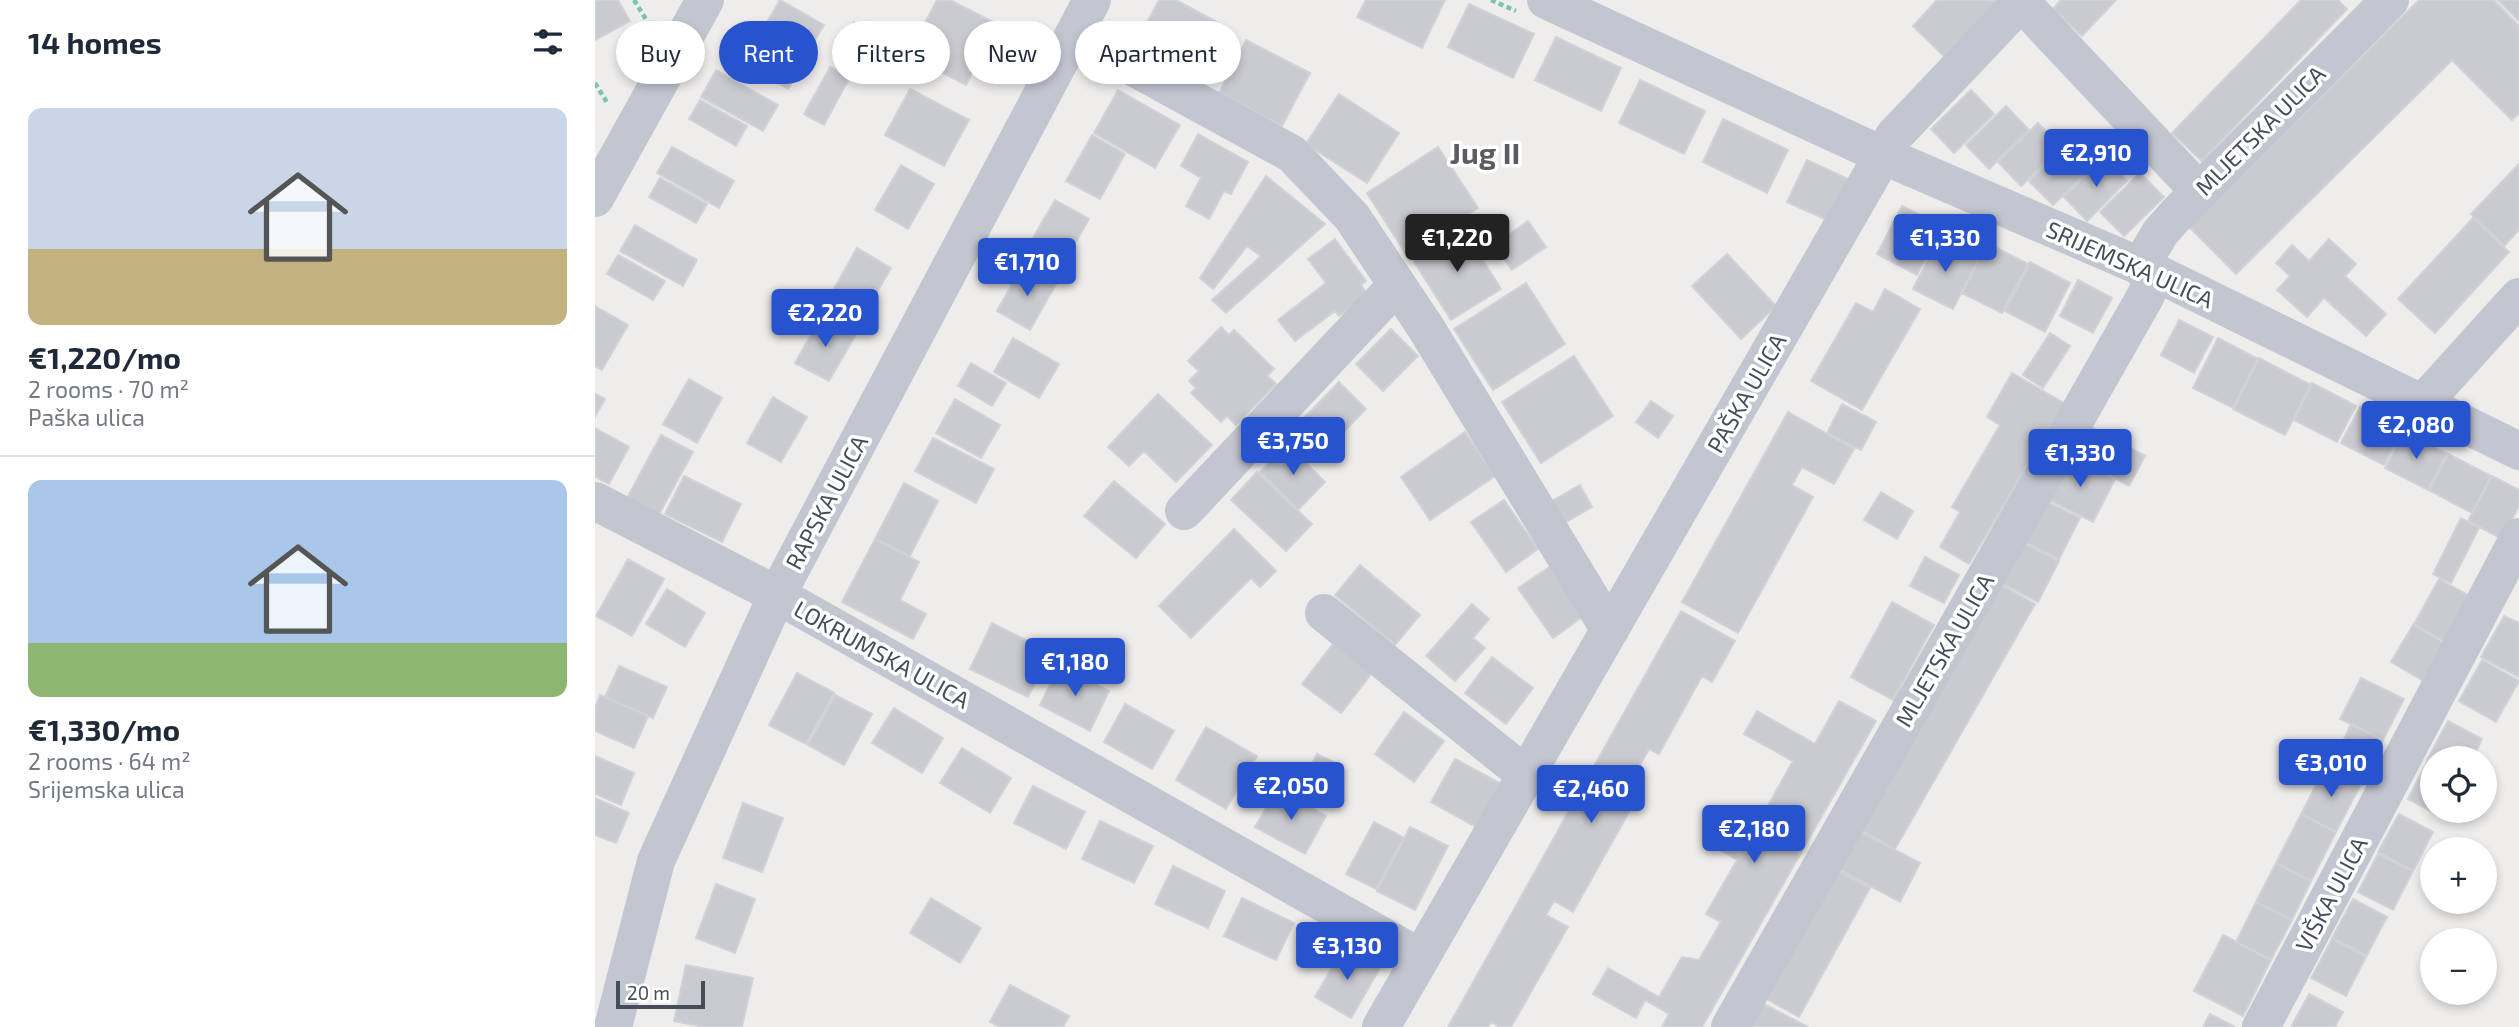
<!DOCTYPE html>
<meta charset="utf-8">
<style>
body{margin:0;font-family:"Exo 2",sans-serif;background:#f6f6f7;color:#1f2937;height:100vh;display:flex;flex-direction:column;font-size:26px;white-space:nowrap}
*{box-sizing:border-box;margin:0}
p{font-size:23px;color:#747a83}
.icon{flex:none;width:38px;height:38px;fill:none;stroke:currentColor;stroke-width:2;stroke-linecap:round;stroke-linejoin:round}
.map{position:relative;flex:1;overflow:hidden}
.panel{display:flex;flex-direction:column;background:#fff;width:595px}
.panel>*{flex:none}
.guide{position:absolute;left:21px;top:21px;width:665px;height:63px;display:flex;gap:14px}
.tools{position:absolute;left:1825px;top:746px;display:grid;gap:14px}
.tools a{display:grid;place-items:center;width:77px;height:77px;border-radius:50%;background:#fff;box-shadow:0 4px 10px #0003;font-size:35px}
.scale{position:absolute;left:21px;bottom:18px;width:89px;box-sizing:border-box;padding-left:7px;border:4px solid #464d58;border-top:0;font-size:19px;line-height:24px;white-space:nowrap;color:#464d58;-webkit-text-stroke:5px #fff;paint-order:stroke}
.price{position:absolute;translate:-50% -60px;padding:0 16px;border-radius:7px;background:#2753ce;color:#fff;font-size:23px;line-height:46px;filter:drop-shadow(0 2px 4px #0008)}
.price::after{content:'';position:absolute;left:50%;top:42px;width:21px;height:16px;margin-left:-10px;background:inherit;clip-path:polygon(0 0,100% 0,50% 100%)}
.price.active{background:#222;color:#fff}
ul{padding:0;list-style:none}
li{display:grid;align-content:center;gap:14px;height:371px;padding:0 28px}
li+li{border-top:2px solid #e0e1e3}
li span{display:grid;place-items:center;height:217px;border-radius:14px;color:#555}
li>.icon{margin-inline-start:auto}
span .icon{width:126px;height:126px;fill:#fffc;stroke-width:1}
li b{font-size:30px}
h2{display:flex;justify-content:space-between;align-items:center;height:84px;padding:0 28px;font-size:30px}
.chip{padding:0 24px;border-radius:32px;background:#fff;box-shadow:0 4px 10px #0003;font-size:24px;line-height:63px}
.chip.active{background:#2753ce;color:#fff}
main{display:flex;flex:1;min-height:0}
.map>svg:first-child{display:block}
.building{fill:#cacbd1;stroke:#d1d2d8;stroke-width:2}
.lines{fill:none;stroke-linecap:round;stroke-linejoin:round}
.path{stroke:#78c5ad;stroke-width:4.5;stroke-dasharray:5 3.5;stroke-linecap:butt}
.minor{stroke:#c1c6d1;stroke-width:38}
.labels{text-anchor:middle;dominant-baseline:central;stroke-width:7;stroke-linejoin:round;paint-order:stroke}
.street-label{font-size:23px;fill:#464d58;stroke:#fff}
.district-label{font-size:30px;font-weight:bold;fill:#5a5c61;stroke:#fff}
</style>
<main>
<section class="panel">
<h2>14 homes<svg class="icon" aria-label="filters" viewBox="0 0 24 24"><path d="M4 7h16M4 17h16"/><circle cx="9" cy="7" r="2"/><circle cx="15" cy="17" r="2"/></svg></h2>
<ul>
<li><span style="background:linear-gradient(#c9d6e8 65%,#c2b280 0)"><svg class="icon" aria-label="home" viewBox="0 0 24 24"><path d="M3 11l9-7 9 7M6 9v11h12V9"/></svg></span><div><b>€1,220/mo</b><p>2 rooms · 70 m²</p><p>Paška ulica</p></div></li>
<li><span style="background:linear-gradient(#a9c7e8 75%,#8fb573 0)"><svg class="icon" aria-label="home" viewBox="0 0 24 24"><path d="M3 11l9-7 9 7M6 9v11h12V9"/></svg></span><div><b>€1,330/mo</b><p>2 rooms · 64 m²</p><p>Srijemska ulica</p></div></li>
</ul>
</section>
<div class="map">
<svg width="1924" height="1027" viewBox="0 0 1924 1027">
<rect width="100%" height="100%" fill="#efedec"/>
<path class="building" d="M 0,0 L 23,0 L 35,21 L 0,40 Z
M 185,0 L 229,25 L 208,60 L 165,34 Z
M 342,0 L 355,0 L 402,24 L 371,85 L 313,55 Z
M 564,0 L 581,0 L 631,27 L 603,79 L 540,45 Z
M 771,0 L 850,0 L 827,48 L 762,17 Z
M 1342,0 L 1408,0 L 1352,59 L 1318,26 Z
M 1466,0 L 1521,0 L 1487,36 L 1458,9 Z
M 1706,0 L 1743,0 L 1752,9 L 1607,161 L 1577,133 Z
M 1824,0 L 1899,0 L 1924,26 L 1924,113 L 1917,120 L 1857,60 L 1641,274 L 1594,227 Z
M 1903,0 L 1924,0 L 1924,21 Z
M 874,4 L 939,34 L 918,78 L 853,47 Z
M 259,22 L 279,33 L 260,67 L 240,56 Z
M 146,27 L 208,62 L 193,89 L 131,54 Z
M 961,37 L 1026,68 L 1006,111 L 940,80 Z
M 651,40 L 715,73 L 687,126 L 624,93 Z
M 235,67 L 255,77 L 229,125 L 209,114 Z
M 121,70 L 183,105 L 168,131 L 106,97 Z
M 1045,80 L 1110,111 L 1089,154 L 1024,123 Z
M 315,89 L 374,120 L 349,166 L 290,135 Z
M 523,90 L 585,125 L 560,168 L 499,133 Z
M 1376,90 L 1399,114 L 1359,153 L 1336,129 Z
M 744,94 L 804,133 L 772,183 L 711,144 Z
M 105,100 L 152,126 L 141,146 L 94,119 Z
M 1411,106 L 1434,130 L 1394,169 L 1371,145 Z
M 1128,119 L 1193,150 L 1172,193 L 1108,162 Z
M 1443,123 L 1466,147 L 1426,186 L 1403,162 Z
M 603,134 L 653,162 L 636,194 L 629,191 L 614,219 L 591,206 L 606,178 L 586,166 Z
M 497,135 L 530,154 L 505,199 L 471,181 Z
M 1474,142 L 1498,166 L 1458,205 L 1434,181 Z
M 77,147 L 139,181 L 124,208 L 62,173 Z
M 843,147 L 883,208 L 811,254 L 772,193 Z
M 1509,157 L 1532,181 L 1492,221 L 1469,197 Z
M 1212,160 L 1253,179 L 1234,221 L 1192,202 Z
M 1924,164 L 1924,230 L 1909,246 L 1876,214 Z
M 306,165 L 339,184 L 313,229 L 280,210 Z
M 1545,173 L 1569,197 L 1529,236 L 1505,212 Z
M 671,176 L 730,224 L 631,313 L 617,300 L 666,256 L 652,246 L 618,289 L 605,278 Z
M 65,178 L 112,204 L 101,223 L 54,197 Z
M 460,200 L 494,219 L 468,265 L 434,245 Z
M 1307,206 L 1347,226 L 1322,275 L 1282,254 Z
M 1878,218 L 1914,252 L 1840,333 L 1803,299 Z
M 933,221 L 951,247 L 917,270 L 899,245 Z
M 40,225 L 102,260 L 88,286 L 25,251 Z
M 868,229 L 906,289 L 856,320 L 818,260 Z
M 740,239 L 771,281 L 766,285 L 773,295 L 744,316 L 740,311 L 700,341 L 683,320 L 731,283 L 713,259 Z
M 1734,239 L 1761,264 L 1750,276 L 1791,314 L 1771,336 L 1729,298 L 1712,317 L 1682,290 L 1695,276 L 1681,263 L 1697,245 L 1714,261 Z
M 1343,240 L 1383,260 L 1358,309 L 1318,289 Z
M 1392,243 L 1433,264 L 1407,313 L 1367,293 Z
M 262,248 L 296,268 L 270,313 L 236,294 Z
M 1132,254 L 1181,306 L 1146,339 L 1097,286 Z
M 23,255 L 70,281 L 58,300 L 12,274 Z
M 1435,262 L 1475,283 L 1450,332 L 1410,311 Z
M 428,265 L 461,284 L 435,330 L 402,311 Z
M 1483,280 L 1517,298 L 1498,333 L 1465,316 Z
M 931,283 L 970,344 L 898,390 L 859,329 Z
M 1290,289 L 1325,309 L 1267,410 L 1216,381 L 1261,303 L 1278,312 Z
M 0,306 L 33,325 L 7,370 L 0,366 Z
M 226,317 L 260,336 L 234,381 L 200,363 Z
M 1584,320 L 1618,337 L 1599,373 L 1566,355 Z
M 626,327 L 634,335 L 639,330 L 679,369 L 672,376 L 681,384 L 641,425 L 632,416 L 626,422 L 596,393 L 601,388 L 594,381 L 604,371 L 593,361 Z
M 796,329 L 823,356 L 788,391 L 761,364 Z
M 1455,333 L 1475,346 L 1448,388 L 1428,375 Z
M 418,338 L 464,364 L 444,398 L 399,372 Z
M 1623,338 L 1663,359 L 1638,408 L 1598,388 Z
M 979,356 L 1018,416 L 946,463 L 907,402 Z
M 1664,358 L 1716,385 L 1690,435 L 1638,409 Z
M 376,363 L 411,383 L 397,406 L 363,386 Z
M 1417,373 L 1469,403 L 1374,564 L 1345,547 L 1365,512 L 1357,507 L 1405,425 L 1392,417 Z
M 94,379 L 127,398 L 102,443 L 68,424 Z
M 744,382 L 771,409 L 734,447 L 707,420 Z
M 1717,383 L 1761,406 L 1742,442 L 1699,420 Z
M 0,394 L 10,399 L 0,417 Z
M 563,394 L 617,445 L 581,482 L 549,451 L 534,466 L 513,447 Z
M 178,397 L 212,417 L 186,462 L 152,443 Z
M 360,399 L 405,425 L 386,458 L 341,433 Z
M 1056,401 L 1078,416 L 1063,438 L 1041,422 Z
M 1247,404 L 1281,422 L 1266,450 L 1232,433 Z
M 1765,407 L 1808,429 L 1789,465 L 1746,443 Z
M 1193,412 L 1259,449 L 1239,484 L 1207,467 L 1197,485 L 1218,497 L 1143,633 L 1087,602 Z
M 1494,426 L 1550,456 L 1534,486 L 1478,455 Z
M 0,428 L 34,447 L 14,484 L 0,477 Z
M 870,432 L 900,476 L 835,520 L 806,477 Z
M 1809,432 L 1852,454 L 1833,490 L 1790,468 Z
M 66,435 L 98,452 L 63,516 L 32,498 Z
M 338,438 L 399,469 L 381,503 L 320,471 Z
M 693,445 L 730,482 L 703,510 L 665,472 Z
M 1853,454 L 1896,476 L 1877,513 L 1834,490 Z
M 1472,456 L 1520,479 L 1498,522 L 1450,498 Z
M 662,472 L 717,524 L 691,551 L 636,500 Z
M 89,476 L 146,504 L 127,542 L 70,514 Z
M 1897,476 L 1924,490 L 1924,506 L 1907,539 L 1873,521 Z
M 519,481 L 570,524 L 541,558 L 489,516 Z
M 309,483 L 343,501 L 315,556 L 280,539 Z
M 985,485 L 997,507 L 968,524 L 955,502 Z
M 1286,492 L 1318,511 L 1302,539 L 1269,520 Z
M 1446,499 L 1485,518 L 1464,559 L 1425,540 Z
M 909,500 L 943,549 L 911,572 L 876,522 Z
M 1866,518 L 1884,528 L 1856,583 L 1838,574 Z
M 639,529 L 681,571 L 665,587 L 656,578 L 596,638 L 564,606 Z
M 280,539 L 324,562 L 305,600 L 331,614 L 318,639 L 247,602 Z
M 1425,541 L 1464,561 L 1443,602 L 1404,582 Z
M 1330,557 L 1364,575 L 1349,603 L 1315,586 Z
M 33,559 L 69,579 L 37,636 L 1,616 Z
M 765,565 L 825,615 L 800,645 L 740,595 Z
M 956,566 L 990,615 L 958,638 L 923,588 Z
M 1844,579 L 1878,598 L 1852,643 L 1819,624 Z
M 1406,585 L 1440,604 L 1300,849 L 1266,830 Z
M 72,589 L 110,613 L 90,647 L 51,624 Z
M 1297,602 L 1339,625 L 1298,700 L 1256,677 Z
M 877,604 L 894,619 L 878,638 L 890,648 L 860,681 L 831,656 Z
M 1086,611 L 1140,641 L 1117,682 L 1107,676 L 1064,754 L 1054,749 L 1028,796 L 1039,803 L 978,912 L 959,901 L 951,915 L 973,927 L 916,1027 L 905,1027 L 896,1022 L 893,1027 L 853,1027 Z
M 1909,616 L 1924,623 L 1924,677 L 1886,657 Z
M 397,623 L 455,652 L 433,697 L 375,669 Z
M 1818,625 L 1852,644 L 1830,682 L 1796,662 Z
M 738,644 L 777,673 L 746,713 L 707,684 Z
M 897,657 L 938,688 L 911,724 L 870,693 Z
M 1887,660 L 1924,681 L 1901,722 L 1864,701 Z
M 24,666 L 72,687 L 58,718 L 10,697 Z
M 464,666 L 514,691 L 495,731 L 445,705 Z
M 202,673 L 239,693 L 211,744 L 174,725 Z
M 1766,678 L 1809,699 L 1788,740 L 1745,719 Z
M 5,695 L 53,716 L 39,748 L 0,731 L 0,707 Z
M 240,695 L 277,714 L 249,765 L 213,745 Z
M 1244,701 L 1281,721 L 1107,1027 L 1067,1027 L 1074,1014 L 1050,1000 L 1041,1018 L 998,994 L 1013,968 L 1064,997 L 1087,957 L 1104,960 L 1126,922 L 1111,914 L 1142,860 L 1110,841 L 1124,815 L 1157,834 L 1198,761 L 1149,734 L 1162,711 L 1220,744 Z
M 530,704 L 579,731 L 557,769 L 509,742 Z
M 299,708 L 348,738 L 327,773 L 277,743 Z
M 809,712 L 849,741 L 819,782 L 780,754 Z
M 1853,721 L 1887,739 L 1878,758 L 1838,758 L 1838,762 L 1832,760 Z
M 1756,724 L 1788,740 L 1766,784 L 1731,766 L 1740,747 L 1744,750 Z
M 611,727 L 662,756 L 631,809 L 581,780 Z
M 367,748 L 416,778 L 395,813 L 345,783 Z
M 722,754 L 746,766 L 729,799 L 704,787 Z
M 0,756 L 39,773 L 26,805 L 0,794 Z
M 860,759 L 914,788 L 890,832 L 836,802 Z
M 1833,760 L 1838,763 L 1838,810 L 1851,810 L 1847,817 L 1813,799 Z
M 1731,766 L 1766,784 L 1741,832 L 1706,814 Z
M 438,786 L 490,812 L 471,849 L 419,823 Z
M 682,789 L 731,816 L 710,854 L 660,827 Z
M 0,798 L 34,813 L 21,843 L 0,835 Z
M 148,803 L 188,818 L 167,872 L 128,858 Z
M 1706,814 L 1741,832 L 1716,881 L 1681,863 Z
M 1804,814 L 1838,832 L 1818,871 L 1783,852 Z
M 505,821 L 558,846 L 539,883 L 487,859 Z
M 779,822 L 809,838 L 781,889 L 751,874 Z
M 815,827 L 853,846 L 820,910 L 782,891 Z
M 1264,831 L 1325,863 L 1305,902 L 1244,869 Z
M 1783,854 L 1818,871 L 1798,910 L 1763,892 Z
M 1681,863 L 1716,881 L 1697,920 L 1661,902 Z
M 578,866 L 630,891 L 613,928 L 560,904 Z
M 1243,871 L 1275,888 L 1204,1017 L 1172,999 Z
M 121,884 L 160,899 L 140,953 L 101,938 Z
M 336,898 L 386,928 L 365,963 L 315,933 Z
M 647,898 L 699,923 L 681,960 L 629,936 Z
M 1758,899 L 1792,917 L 1772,955 L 1737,938 Z
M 1661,902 L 1697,920 L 1676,960 L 1641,942 Z
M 1628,935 L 1676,960 L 1648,1016 L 1599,991 Z
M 1737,939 L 1771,957 L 1751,996 L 1716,978 Z
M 749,947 L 785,968 L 756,1018 L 720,997 Z
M 91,965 L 158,978 L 147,1027 L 108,1027 L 79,1021 Z
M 415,985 L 474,1016 L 468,1027 L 405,1027 L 395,1022 Z
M 1714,994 L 1748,1012 L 1740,1027 L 1696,1027 Z
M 1165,1002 L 1213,1027 L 1151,1027 Z
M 1615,1014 L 1640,1027 L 1608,1027 Z"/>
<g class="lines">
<path class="path" d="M 39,0 L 57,29
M 896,0 L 921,11
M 0,83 L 13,104"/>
<path class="minor" d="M 951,0 L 1287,155 L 1561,273 L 1924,451
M 1426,2 L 1604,191
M 480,35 L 697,154 L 757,217 L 831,328 L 1015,630
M 0,198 L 110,0
M 1545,267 L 1565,233 L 1581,215 L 1795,0
M 1827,404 L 1924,297
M 0,501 L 182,595 L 826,958
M 589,511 L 802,285
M 729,613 L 931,775
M 18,1027 L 61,861 L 182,595 L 497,0
M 786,1027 L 1299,136 L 1428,0
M 1135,1027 L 1550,297 L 1561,273
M 1666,1027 L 1924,537"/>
</g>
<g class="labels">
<g class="street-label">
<text transform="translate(1665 130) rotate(-45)">MLJETSKA ULICA</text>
<text transform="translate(1535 264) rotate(24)">SRIJEMSKA ULICA</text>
<text transform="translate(1151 393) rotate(-60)">PAŠKA ULICA</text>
<text transform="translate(231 502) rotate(-62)">RAPSKA ULICA</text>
<text transform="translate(1349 650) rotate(-60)">MLJETSKA ULICA</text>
<text transform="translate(287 654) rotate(29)">LOKRUMSKA ULICA</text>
<text transform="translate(1736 894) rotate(-62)">VIŠKA ULICA</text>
</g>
<g class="district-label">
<text x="890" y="152">Jug II</text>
</g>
</g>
</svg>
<div class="tools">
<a><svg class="icon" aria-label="locate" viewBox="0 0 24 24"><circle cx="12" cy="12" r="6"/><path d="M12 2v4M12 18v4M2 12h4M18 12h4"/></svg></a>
<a>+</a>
<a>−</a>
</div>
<div class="scale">20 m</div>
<b class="price" style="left:1501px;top:189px">€2,910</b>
<b class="price active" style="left:862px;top:274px">€1,220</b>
<b class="price" style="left:1350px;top:274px">€1,330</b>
<b class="price" style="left:432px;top:298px">€1,710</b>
<b class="price" style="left:230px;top:349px">€2,220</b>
<b class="price" style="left:1821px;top:461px">€2,080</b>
<b class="price" style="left:698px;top:477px">€3,750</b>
<b class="price" style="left:1485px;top:489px">€1,330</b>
<b class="price" style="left:480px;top:698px">€1,180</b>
<b class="price" style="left:1736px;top:799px">€3,010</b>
<b class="price" style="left:696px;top:822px">€2,050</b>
<b class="price" style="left:996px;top:825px">€2,460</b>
<b class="price" style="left:1159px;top:865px">€2,180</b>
<b class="price" style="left:752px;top:982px">€3,130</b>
<div class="guide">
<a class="chip">Buy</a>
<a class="chip active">Rent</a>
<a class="chip">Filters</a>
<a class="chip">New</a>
<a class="chip">Apartment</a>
</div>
</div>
</main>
